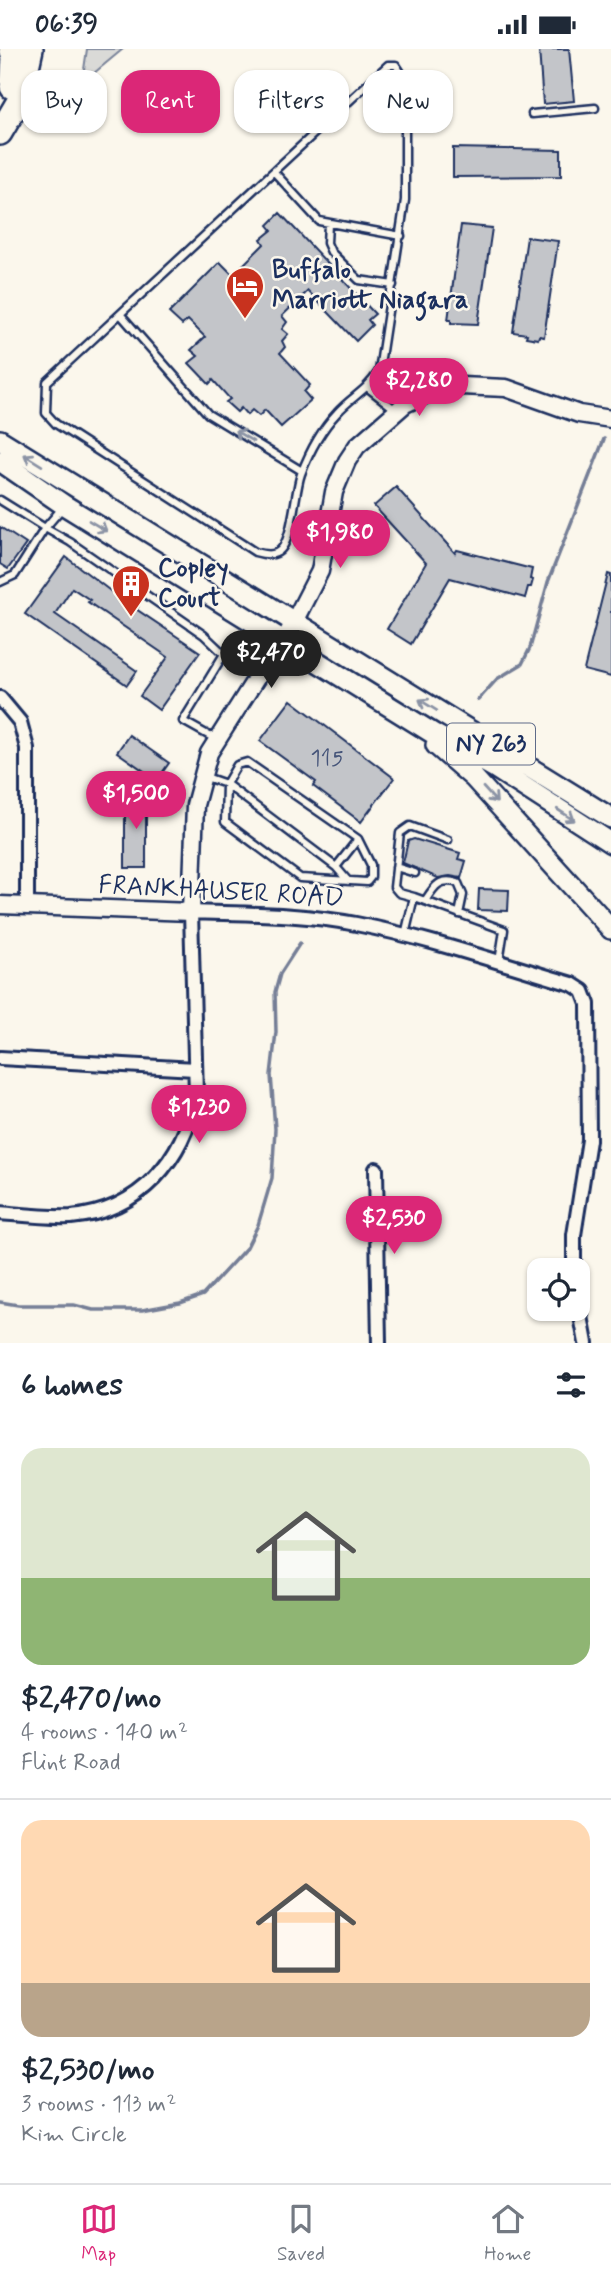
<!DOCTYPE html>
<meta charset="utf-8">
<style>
body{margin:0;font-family:Mynerve,sans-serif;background:#f6f6f7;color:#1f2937;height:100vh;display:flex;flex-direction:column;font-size:26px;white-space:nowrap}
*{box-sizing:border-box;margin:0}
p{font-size:23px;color:#747a83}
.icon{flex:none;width:38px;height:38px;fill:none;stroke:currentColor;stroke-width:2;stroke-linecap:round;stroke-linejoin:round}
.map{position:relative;height:1294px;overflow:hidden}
.details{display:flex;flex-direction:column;background:#fff;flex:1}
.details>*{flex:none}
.guide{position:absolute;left:21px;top:21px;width:570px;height:63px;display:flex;gap:14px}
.fabs{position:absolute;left:527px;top:1209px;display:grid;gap:14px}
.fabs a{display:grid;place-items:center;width:63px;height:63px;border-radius:14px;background:#fff;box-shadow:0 2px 5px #0004;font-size:35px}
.price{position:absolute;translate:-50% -60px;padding:0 16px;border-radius:24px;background:#db2777;color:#fff;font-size:23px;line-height:46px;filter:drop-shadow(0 2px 4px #0008)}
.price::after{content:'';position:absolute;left:50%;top:42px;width:21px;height:16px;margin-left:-10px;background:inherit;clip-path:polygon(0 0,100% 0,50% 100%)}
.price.selected{background:#222;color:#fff}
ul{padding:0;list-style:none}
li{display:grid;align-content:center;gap:14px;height:371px;padding:0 21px}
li+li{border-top:2px solid #e0e1e3}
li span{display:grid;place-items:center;height:217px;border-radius:21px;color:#555}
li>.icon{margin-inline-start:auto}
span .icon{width:126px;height:126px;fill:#fffc;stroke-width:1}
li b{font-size:30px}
h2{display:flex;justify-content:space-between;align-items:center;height:84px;padding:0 21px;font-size:30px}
.tag{padding:0 24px;border-radius:21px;background:#fff;box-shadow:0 2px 5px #0004;font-size:24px;line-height:63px}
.tag.selected{background:#db2777;color:#fff}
.status{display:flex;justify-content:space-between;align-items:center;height:49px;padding:0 35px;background:#fff;direction:ltr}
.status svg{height:19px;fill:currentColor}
.tab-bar{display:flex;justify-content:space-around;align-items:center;height:98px;border-top:2px solid #e0e1e3;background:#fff;font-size:19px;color:#747a83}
.tab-bar a{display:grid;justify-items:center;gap:4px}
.tab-bar .selected{color:#db2777}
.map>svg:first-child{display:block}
.green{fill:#dadad7;stroke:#7a849a;stroke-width:2}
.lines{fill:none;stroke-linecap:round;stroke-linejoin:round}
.stream{stroke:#747e96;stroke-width:3.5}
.building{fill:#c3c5c9;stroke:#1b2f5e;stroke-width:2}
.service-casing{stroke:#1b2f5e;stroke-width:11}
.minor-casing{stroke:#1b2f5e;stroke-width:18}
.tertiary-casing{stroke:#1b2f5e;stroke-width:21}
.primary-casing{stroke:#1b2f5e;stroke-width:24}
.motorway-casing{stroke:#1b2f5e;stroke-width:28}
.service{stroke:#fbf7ec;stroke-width:6}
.minor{stroke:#fbf7ec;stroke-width:12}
.tertiary{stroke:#fbf7ec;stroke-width:16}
.primary{stroke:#fbf7ec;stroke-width:19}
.motorway{stroke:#fbf7ec;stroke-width:23}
.oneway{stroke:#8b93a5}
.labels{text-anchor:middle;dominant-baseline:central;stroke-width:5;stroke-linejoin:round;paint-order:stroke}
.number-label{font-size:23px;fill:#455479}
.shield{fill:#fbf7ec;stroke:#5e6b89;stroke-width:2}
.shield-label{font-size:24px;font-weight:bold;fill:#1b2f5e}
.poi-label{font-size:26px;font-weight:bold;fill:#1b2f5e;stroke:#fbf7ec;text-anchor:start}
.street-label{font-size:26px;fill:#1b2f5e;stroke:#fbf7ec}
</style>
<div class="status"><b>06:39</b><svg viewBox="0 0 49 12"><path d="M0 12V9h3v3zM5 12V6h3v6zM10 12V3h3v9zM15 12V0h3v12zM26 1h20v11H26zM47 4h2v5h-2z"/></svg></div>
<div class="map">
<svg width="611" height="1294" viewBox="0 0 611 1294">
<rect width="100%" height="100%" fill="#fbf7ec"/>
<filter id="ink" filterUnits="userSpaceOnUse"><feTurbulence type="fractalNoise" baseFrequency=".0143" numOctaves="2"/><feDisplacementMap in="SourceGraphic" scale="14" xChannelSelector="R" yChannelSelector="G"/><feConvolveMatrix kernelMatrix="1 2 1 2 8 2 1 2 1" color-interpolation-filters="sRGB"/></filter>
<g filter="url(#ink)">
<path class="green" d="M 87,0 L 123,0 L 82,34 Z"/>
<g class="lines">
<path class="stream" d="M 478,651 L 497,630 L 522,615 L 530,599 L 548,533 L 604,390
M 0,1253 L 18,1256 L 74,1256 L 93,1261 L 142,1261 L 180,1254 L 203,1246 L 247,1198 L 258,1176 L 272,1129 L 275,1080 L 271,1026 L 276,983 L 275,943 L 280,925 L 300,894"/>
</g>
<path class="building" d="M 539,0 L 569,0 L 574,52 L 543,55 Z
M 453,99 L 561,101 L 561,127 L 453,128 Z
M 280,164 L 375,265 L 368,271 L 372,276 L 356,292 L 308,242 L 282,267 L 287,273 L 282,280 L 288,285 L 282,292 L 285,298 L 280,304 L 310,336 L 304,343 L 311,351 L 281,378 L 265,361 L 259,367 L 252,361 L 247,366 L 241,359 L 237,363 L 226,353 L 230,350 L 213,331 L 209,335 L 189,314 L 198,307 L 191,301 L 205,288 L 188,271 L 182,276 L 169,264 L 220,213 L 233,226 L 264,195 L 261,190 L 272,181 L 268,176 Z
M 461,176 L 492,179 L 478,275 L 451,274 L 451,271 L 448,271 Z
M 527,188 L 558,192 L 544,288 L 539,287 L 538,290 L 526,288 L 527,285 L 513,283 Z
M 396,438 L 455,504 L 457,501 L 532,520 L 530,530 L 533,531 L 531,538 L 528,538 L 525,549 L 450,529 L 411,595 L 387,580 L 426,514 L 374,457 Z
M 0,478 L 26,495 L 8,520 L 0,515 Z
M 66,508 L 126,554 L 128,552 L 138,558 L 136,560 L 200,603 L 159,661 L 140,647 L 168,608 L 88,553 L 90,551 L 72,539 L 55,565 L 137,622 L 127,636 L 25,565 Z
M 608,525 L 611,526 L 611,628 L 584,621 Z
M 291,651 L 394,729 L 361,773 L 313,737 L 316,733 L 260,692 Z
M 129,686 L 169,714 L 157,731 L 117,703 Z
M 125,746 L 146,746 L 146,819 L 125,819 Z
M 414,790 L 460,804 L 458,810 L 466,812 L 461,829 L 450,827 L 438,829 L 403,814 L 408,792 Z
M 479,840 L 509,841 L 508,862 L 478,861 Z"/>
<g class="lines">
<defs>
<path id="service" d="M 388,16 L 396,16 L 405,30 L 405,151 L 379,322 C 365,344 352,347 337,364 C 322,380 309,404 301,425 C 294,444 293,498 276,504 C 270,507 262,505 255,503 L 56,375 L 46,364 L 47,333 Z
M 532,65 L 595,59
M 275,124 L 319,172 L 401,187
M 328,175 L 327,194 L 331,203 L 359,231 L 393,236
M 121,266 L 208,365 L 302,422
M 368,339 L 396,361
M 0,451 L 45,479 L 15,526 L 0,533
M 63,458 L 45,479 L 70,493 L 204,586 L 224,605 L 183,672 L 217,691
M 203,727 L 226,735 L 225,773 L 300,829 L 367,833 L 371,828 L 371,816 L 358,790 L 247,713 L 237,716 L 226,735 L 336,818 L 348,832
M 336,818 L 358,790
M 396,818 L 415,824
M 414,848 L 504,881 L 499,913
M 425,852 C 434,838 439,828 458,834 L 463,846 L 459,865
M 405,886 L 414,848 L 399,844 L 394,838 L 400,784 L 410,777 L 448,791"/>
<path id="minor" d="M 0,649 L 20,673 L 27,699 L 27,857
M 0,1009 L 195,1020
M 376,1120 L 379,1294
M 0,1164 C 23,1166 48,1169 71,1168 C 140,1162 184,1110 196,1045 L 191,863 C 245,865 301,864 356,875 C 429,889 500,914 572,935 L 583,942 L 588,955 L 589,1091 L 574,1186 L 574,1222
M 578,1251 L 586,1294"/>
<path id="tertiary" d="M 0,856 L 191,863 L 195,756 L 209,704 L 269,609 L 284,592 L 320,522 L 334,443 L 347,412 L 357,397 L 405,355 L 429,344 L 461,337 L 506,339 L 579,365 L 611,370"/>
<path id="primary" d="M 0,391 L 611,769
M 0,412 L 64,456 L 434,685 L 495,719 L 611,794
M 436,696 L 474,729 L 611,880"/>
<path id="motorway" d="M 11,0 L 14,9 L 12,38
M 0,84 L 20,50 L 31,0"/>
</defs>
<use href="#service" class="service-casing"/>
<use href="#minor" class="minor-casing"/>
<use href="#tertiary" class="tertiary-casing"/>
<use href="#primary" class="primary-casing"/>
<use href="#motorway" class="motorway-casing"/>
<use href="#service" class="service"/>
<use href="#minor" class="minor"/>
<use href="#tertiary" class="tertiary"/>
<use href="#primary" class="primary"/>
<use href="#motorway" class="motorway"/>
</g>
<defs><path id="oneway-shaft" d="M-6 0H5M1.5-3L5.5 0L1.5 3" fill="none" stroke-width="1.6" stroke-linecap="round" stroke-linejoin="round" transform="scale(1.75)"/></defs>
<g class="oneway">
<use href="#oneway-shaft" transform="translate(244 387) rotate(-149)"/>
<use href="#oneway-shaft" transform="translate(33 411) rotate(-148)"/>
<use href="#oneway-shaft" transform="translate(98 477) rotate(31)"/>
<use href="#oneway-shaft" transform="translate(428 656) rotate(-148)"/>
<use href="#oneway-shaft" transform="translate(490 746) rotate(48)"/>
<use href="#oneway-shaft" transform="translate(566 766) rotate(33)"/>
</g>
</g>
<defs>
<symbol id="hotel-pin" viewBox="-11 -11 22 30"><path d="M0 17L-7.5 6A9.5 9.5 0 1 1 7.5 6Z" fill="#c8321e" stroke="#fbf7ec"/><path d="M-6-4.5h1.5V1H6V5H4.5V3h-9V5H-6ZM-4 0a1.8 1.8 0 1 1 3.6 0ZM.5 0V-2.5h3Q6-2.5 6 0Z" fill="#fff"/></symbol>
<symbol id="building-pin" viewBox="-11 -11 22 30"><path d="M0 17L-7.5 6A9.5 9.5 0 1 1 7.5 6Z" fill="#c8321e" stroke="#fbf7ec"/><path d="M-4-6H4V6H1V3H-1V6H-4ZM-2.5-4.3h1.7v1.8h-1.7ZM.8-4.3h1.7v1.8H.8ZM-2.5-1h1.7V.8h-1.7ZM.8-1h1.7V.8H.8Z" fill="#fff"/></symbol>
</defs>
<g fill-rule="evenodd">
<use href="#hotel-pin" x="223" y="215" width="44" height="60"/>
<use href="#building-pin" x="109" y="513" width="44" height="60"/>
</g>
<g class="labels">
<g class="number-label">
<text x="327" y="710">115</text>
</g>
<rect class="shield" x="447" y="674.5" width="88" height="41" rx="5"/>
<g class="shield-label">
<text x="491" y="695">NY 263</text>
</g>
<g class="poi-label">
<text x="272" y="222">Buffalo<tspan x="272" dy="30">Marriott Niagara</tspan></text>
<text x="158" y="520">Copley<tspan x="158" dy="30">Court</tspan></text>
</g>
<g class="street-label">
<text transform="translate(221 843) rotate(3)">FRANKHAUSER ROAD</text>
</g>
</g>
</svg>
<div class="fabs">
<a><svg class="icon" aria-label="locate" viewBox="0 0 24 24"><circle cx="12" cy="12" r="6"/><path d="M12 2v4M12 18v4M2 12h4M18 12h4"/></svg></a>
</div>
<b class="price" style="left:419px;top:369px">$2,280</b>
<b class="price" style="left:340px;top:521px">$1,980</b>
<b class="price selected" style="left:271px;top:641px">$2,470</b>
<b class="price" style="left:136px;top:782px">$1,500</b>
<b class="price" style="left:199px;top:1096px">$1,230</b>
<b class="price" style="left:394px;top:1207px">$2,530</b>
<div class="guide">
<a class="tag">Buy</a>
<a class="tag selected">Rent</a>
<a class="tag">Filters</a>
<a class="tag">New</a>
</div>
</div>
<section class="details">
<h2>6 homes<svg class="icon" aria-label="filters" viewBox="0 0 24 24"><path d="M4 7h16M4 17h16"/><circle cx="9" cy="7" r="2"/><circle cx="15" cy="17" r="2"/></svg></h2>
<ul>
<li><span style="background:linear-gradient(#dfe7d0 60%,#8fb573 0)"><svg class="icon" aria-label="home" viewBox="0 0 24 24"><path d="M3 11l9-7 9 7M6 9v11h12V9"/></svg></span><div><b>$2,470/mo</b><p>4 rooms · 140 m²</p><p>Flint Road</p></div></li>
<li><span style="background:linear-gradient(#ffd9b3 75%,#b9a48a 0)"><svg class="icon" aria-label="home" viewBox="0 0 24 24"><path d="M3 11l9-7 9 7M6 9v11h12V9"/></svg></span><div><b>$2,530/mo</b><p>3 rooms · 113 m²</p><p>Kim Circle</p></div></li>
</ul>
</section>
<nav class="tab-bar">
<a class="selected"><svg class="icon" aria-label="map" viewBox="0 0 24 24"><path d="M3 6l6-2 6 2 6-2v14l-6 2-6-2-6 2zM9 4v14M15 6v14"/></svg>Map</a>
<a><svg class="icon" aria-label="saved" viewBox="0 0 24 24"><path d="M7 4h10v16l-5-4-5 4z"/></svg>Saved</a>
<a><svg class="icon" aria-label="home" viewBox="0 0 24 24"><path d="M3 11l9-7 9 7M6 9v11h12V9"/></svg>Home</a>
</nav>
